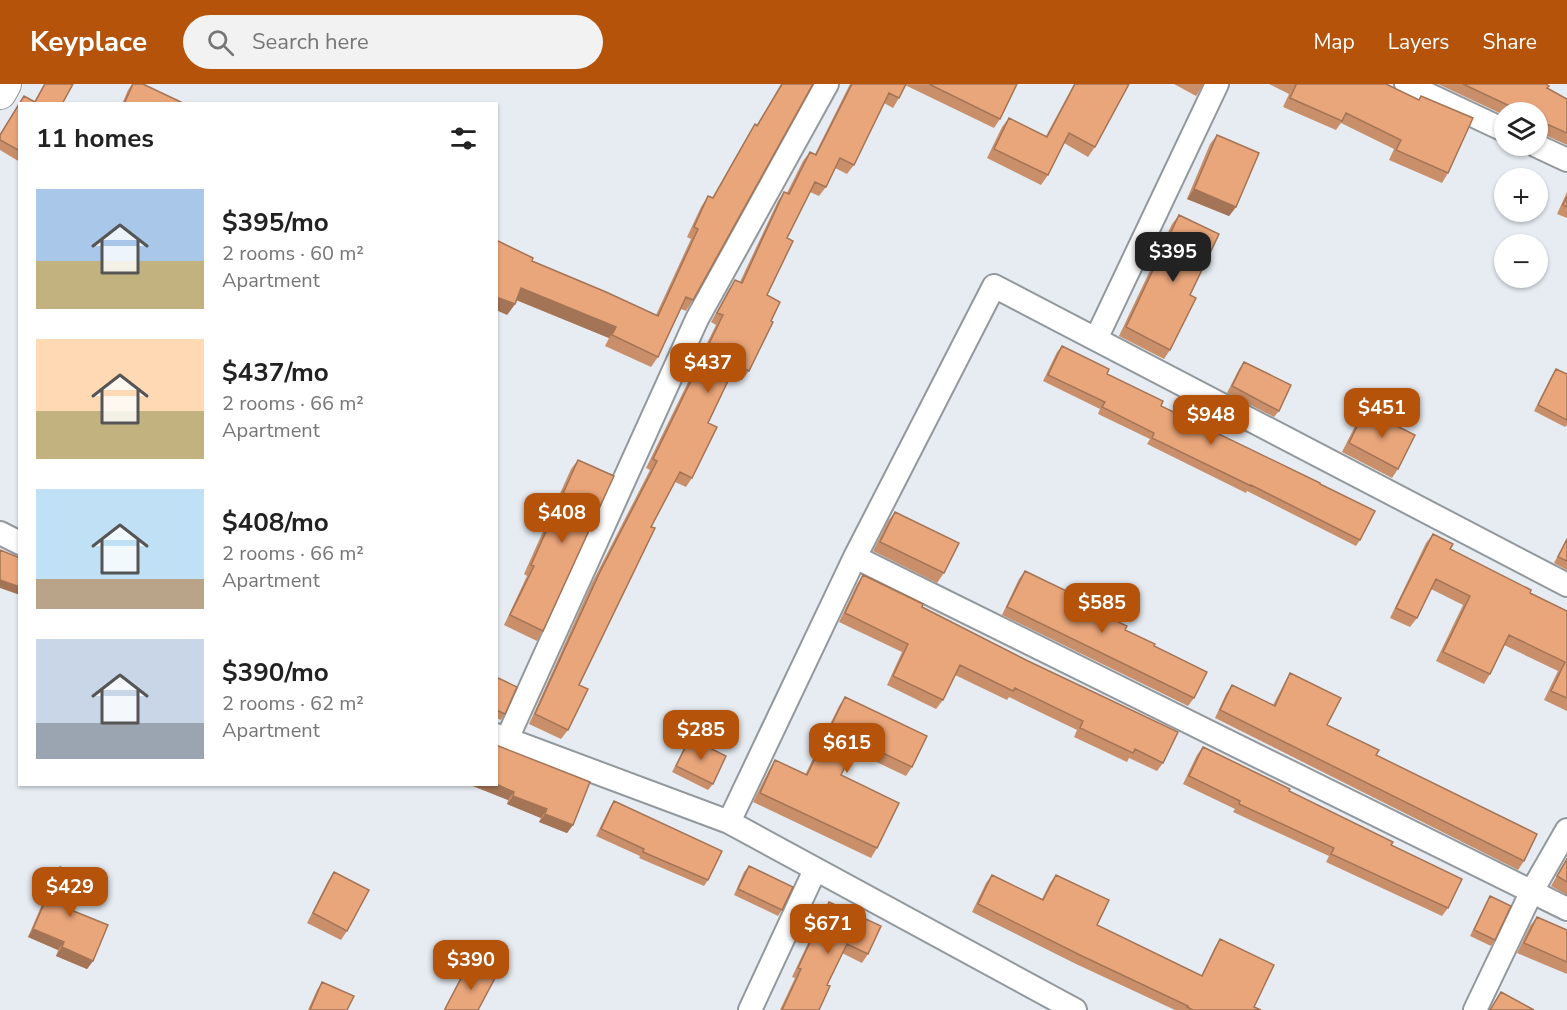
<!DOCTYPE html>
<meta charset="utf-8">
<style>
body{margin:0;font-family:"Nunito Sans",sans-serif;background:#f2f2f2;color:#222;height:100vh;display:flex;flex-direction:column;font-size:22px;white-space:nowrap}
*{box-sizing:border-box;margin:0}
p{font-size:20px;color:#767676}
.icon{flex:none;width:33px;height:33px;fill:none;stroke:currentColor;stroke-width:2;stroke-linecap:round;stroke-linejoin:round}
.map{position:relative;flex:1;overflow:hidden}
.panel{position:absolute;left:18px;top:18px;width:480px;height:684px;display:flex;flex-direction:column;background:#fff;border-radius:0px;box-shadow:0 2px 4px #0004}
.panel>*{flex:none}
.fabs{position:absolute;left:1494px;top:18px;display:grid;gap:12px}
.fabs a{display:grid;place-items:center;width:54px;height:54px;border-radius:50%;background:#fff;box-shadow:0 2px 4px #0004;font-size:30px}
.price{position:absolute;translate:-50% -51px;padding:0 14px;border-radius:12px;background:#b45309;color:#fff;font-size:20px;line-height:39px;filter:drop-shadow(0 2px 3px #0008)}
.price::after{content:'';position:absolute;left:50%;top:36px;width:18px;height:14px;margin-left:-9px;background:inherit;clip-path:polygon(0 0,100% 0,50% 100%)}
.price.selected{background:#222;color:#fff}
ul{padding:0;list-style:none}
li{display:flex;align-items:center;gap:18px;height:150px;padding:0 18px}
li span{display:grid;place-items:center;flex:none;width:168px;height:120px;border-radius:0px;color:#555}
li>.icon{margin-inline-start:auto}
span .icon{width:72px;height:72px;fill:#fffc;stroke-width:1}
li b{font-size:26px}
h2{display:flex;justify-content:space-between;align-items:center;height:72px;padding:0 18px;font-size:26px}
header{display:flex;align-items:center;gap:36px;box-sizing:border-box;height:84px;padding:0 30px;background:#b45309;color:#fff}
header strong{font-size:28px}
nav{display:flex;gap:33px;margin-inline-start:auto;font-size:21px}
.search{width:420px;height:54px;background:#f2f2f2;display:flex;align-items:center;gap:15px;box-sizing:border-box;padding:0 21px;border-radius:33px;color:#767676;font-size:22px}
.map>svg:first-child{display:block}
.lines{fill:none;stroke-linecap:round;stroke-linejoin:round}
.street-casing{stroke:#92989c;stroke-width:26}
.secondary-casing{stroke:#92989c;stroke-width:34}
.street{stroke:#fff;stroke-width:22}
.secondary{stroke:#fff;stroke-width:32}
.wall{fill:#c98f6a}
.shaded-wall{fill:#a47456}
.building{fill:#eaa67b;stroke:#a47456;stroke-width:1.5}
</style>
<header>
<strong>Keyplace</strong>
<div class="search"><svg class="icon" aria-label="search" viewBox="0 0 24 24"><circle cx="10" cy="10" r="6"/><path d="M15 15l6 6"/></svg>Search here</div>
<nav><a>Map</a><a>Layers</a><a>Share</a></nav>
</header>
<div class="map">
<svg width="1567" height="926" viewBox="0 0 1567 926">
<rect width="100%" height="100%" fill="#e6ecf2"/>
<g class="lines">
<defs>
<path id="street" d="M 1406,0 L 1504,46
M 1537,62 L 1567,76
M 1096,255 L 1217,0
M 0,449 L 20,459
M 855,473 L 1567,825
M 496,651 L 729,738 L 1075,926
M 507,655 L 697,235 L 827,0
M 729,738 L 855,473 L 994,202 L 1567,501
M 750,926 L 815,786
M 1475,926 L 1532,807 L 1567,746"/>
<path id="secondary" d="M 0,9 L 5,0"/>
</defs>
<use href="#street" class="street-casing"/>
<use href="#secondary" class="secondary-casing"/>
<use href="#street" class="street"/>
<use href="#secondary" class="secondary"/>
</g>
<path class="wall" d="M 44,0 L 73,0 L 62,20 L 20,20 L 20,78 L 0,66 L 0,50 L 24,12 L 34,18 Z
M 132,0 L 143,0 L 185,20 L 122,20 L 128,6 Z
M 781,0 L 813,0 L 693,216 L 686,227 L 681,225 L 658,273 L 651,283 L 605,262 L 609,254 L 516,216 L 515,220 L 507,231 L 532,177 L 656,231 L 691,155 L 687,153 L 701,123 L 708,112 L 712,114 L 748,51 L 755,40 L 757,41 Z
M 850,0 L 1017,0 L 1000,35 L 994,44 L 905,1 L 899,14 L 893,24 L 884,19 L 854,81 L 847,90 L 835,84 L 826,103 L 819,112 L 810,108 L 787,154 L 767,211 L 771,237 L 749,287 L 742,296 L 731,291 L 708,339 L 692,394 L 686,403 L 675,398 L 651,443 L 579,601 L 568,646 L 561,655 L 529,640 L 592,499 L 650,386 L 646,384 L 716,241 L 711,238 L 729,205 L 735,196 L 740,198 L 778,117 L 784,108 L 787,109 L 803,77 L 810,68 L 815,70 Z
M 1074,0 L 1129,0 L 1095,63 L 1088,73 L 1064,59 L 1048,91 L 1041,101 L 987,74 L 1002,43 L 1009,34 L 1046,52 Z
M 1174,0 L 1204,0 L 1196,12 Z
M 1269,0 L 1386,0 L 1418,16 L 1421,12 L 1448,89 L 1442,99 L 1389,76 L 1394,65 L 1341,39 L 1336,46 L 1283,23 L 1289,10 Z
M 1438,0 L 1546,0 L 1547,4 L 1567,15 L 1567,61 L 1543,50 L 1538,49 L 1538,28 L 1504,28 L 1504,31 Z
M 1217,51 L 1236,123 L 1229,132 L 1187,115 L 1210,60 Z
M 1567,108 L 1567,134 L 1557,130 Z
M 1179,131 L 1190,211 L 1170,266 L 1164,275 L 1119,252 L 1172,140 Z
M 1062,262 L 1161,322 L 1320,400 L 1360,456 L 1356,462 L 1247,407 L 1246,409 L 1147,360 L 1150,355 L 1098,330 L 1100,325 L 1043,297 L 1057,268 Z
M 1244,278 L 1279,327 L 1274,333 L 1227,309 L 1239,285 Z
M 1556,285 L 1567,290 L 1567,341 L 1565,343 L 1534,327 L 1552,291 Z
M 1365,326 L 1398,385 L 1392,394 L 1342,368 L 1358,336 Z
M 578,376 L 543,547 L 537,557 L 504,541 L 527,492 L 524,490 L 571,385 Z
M 895,428 L 944,489 L 937,499 L 873,467 L 888,437 Z
M 1433,450 L 1450,465 L 1530,509 L 1567,527 L 1567,627 L 1544,616 L 1558,587 L 1504,561 L 1490,590 L 1484,600 L 1436,577 L 1463,521 L 1431,505 L 1417,534 L 1410,543 L 1390,534 L 1426,459 Z
M 1567,454 L 1567,486 L 1554,479 Z
M 1025,487 L 1154,562 L 1194,614 L 1188,622 L 1002,531 L 1019,495 Z
M 863,491 L 922,523 L 1163,679 L 1157,687 L 1129,674 L 1127,678 L 1074,653 L 1077,646 L 1009,613 L 1007,616 L 955,591 L 943,616 L 936,625 L 887,601 L 902,568 L 839,538 L 857,500 Z
M 1290,589 L 1327,641 L 1376,671 L 1524,777 L 1518,786 L 1215,634 L 1226,610 L 1232,601 L 1273,621 L 1285,598 Z
M 496,593 L 505,630 L 501,636 L 496,634 Z
M 845,613 L 912,683 L 906,692 L 853,667 L 841,691 L 877,764 L 871,774 L 753,718 L 769,686 L 775,676 L 805,691 L 839,622 Z
M 690,654 L 713,700 L 708,706 L 672,688 L 686,660 Z
M 496,661 L 573,741 L 567,749 L 539,738 L 541,734 L 507,720 L 508,716 L 468,700 L 496,700 Z
M 1203,663 L 1289,707 L 1391,761 L 1448,824 L 1442,832 L 1326,778 L 1329,772 L 1233,728 L 1235,725 L 1183,700 L 1197,671 Z
M 614,717 L 708,796 L 704,802 L 639,774 L 640,772 L 596,752 L 610,723 Z
M 1567,774 L 1567,811 L 1551,802 Z
M 749,782 L 782,826 L 778,832 L 734,811 L 744,788 Z
M 60,783 L 71,826 L 93,877 L 87,885 L 56,872 L 58,866 L 28,853 L 54,792 Z
M 334,788 L 347,847 L 341,856 L 307,839 L 328,797 Z
M 992,791 L 1042,815 L 1050,799 L 1056,791 L 1097,841 L 1201,892 L 1215,863 L 1220,855 L 1254,923 L 1261,926 L 1175,926 L 1076,880 L 972,828 L 986,799 Z
M 1490,812 L 1495,856 L 1491,862 L 1470,852 L 1486,819 Z
M 829,818 L 868,870 L 862,879 L 842,869 L 827,901 L 819,926 L 780,926 L 795,894 L 792,893 L 823,827 Z
M 1537,833 L 1567,846 L 1567,890 L 1517,869 L 1530,842 Z
M 468,881 L 478,926 L 444,926 L 464,887 Z
M 322,898 L 347,926 L 308,926 L 317,906 Z"/>
<path class="shaded-wall" d="M 1541,40 L 1549,41 L 1543,50 L 1538,49 L 1538,45 Z
M 1194,105 L 1236,123 L 1229,132 L 1187,115 Z
M 521,204 L 616,243 L 609,254 L 514,215 Z
M 496,213 L 515,220 L 507,231 L 496,226 Z
M 0,496 L 20,503 L 20,511 L 0,504 Z
M 468,700 L 496,700 L 514,708 L 508,716 Z
M 513,712 L 547,725 L 541,734 L 507,720 Z
M 545,730 L 573,741 L 567,749 L 539,738 Z
M 33,845 L 64,858 L 58,866 L 28,853 Z
M 62,863 L 93,877 L 87,885 L 56,872 Z"/>
<path class="building" d="M 45,0 L 73,0 L 62,20 L 20,20 L 20,67 L 0,56 L 0,51 L 24,12 L 35,18 Z
M 133,0 L 143,0 L 185,20 L 124,20 Z
M 782,0 L 813,0 L 693,216 L 686,213 L 658,273 L 612,251 L 616,243 L 521,204 L 515,220 L 496,213 L 496,156 L 533,174 L 532,177 L 606,208 L 658,232 L 698,145 L 694,143 L 708,112 L 713,114 L 755,40 L 757,42 Z
M 852,0 L 906,0 L 899,14 L 889,9 L 854,81 L 840,74 L 826,103 L 815,98 L 787,154 L 793,157 L 767,211 L 780,218 L 771,237 L 773,238 L 749,287 L 736,280 L 708,339 L 717,343 L 692,394 L 680,388 L 651,443 L 655,444 L 579,601 L 588,605 L 568,646 L 535,630 L 599,490 L 657,377 L 653,375 L 723,231 L 717,229 L 735,196 L 742,199 L 784,108 L 789,110 L 810,68 L 816,71 Z
M 929,0 L 1017,0 L 1000,35 Z
M 1075,0 L 1129,0 L 1095,63 L 1069,49 L 1048,91 L 994,65 L 1009,34 L 1047,53 Z
M 1295,0 L 1386,0 L 1419,16 L 1421,12 L 1473,34 L 1448,89 L 1396,66 L 1401,56 L 1346,29 L 1342,37 L 1290,14 L 1296,1 Z
M 1463,0 L 1546,0 L 1549,2 L 1547,4 L 1567,15 L 1567,49 L 1549,41 L 1541,40 L 1538,38 L 1538,28 L 1521,28 L 1516,25 Z
M 1217,51 L 1259,69 L 1236,123 L 1194,105 Z
M 1567,113 L 1567,123 L 1563,121 Z
M 1179,131 L 1219,150 L 1190,211 L 1196,214 L 1170,266 L 1126,243 Z
M 1062,262 L 1109,285 L 1107,290 L 1163,317 L 1161,322 L 1320,399 L 1320,400 L 1375,427 L 1360,456 L 1251,401 L 1251,402 L 1152,354 L 1154,349 L 1102,323 L 1105,318 L 1048,291 Z
M 1244,278 L 1291,301 L 1279,327 L 1232,302 Z
M 1556,285 L 1567,290 L 1567,336 L 1538,321 Z
M 1365,326 L 1415,351 L 1398,385 L 1349,359 Z
M 578,376 L 614,392 L 543,547 L 510,531 L 534,482 L 531,481 Z
M 895,428 L 959,459 L 944,489 L 880,458 Z
M 1433,450 L 1453,460 L 1450,465 L 1531,506 L 1530,509 L 1567,527 L 1567,614 L 1551,607 L 1565,578 L 1509,551 L 1490,590 L 1443,568 L 1470,512 L 1436,495 L 1417,534 L 1396,524 Z
M 1567,455 L 1567,477 L 1558,473 Z
M 0,466 L 20,474 L 20,503 L 0,496 Z
M 1025,487 L 1079,513 L 1076,518 L 1127,542 L 1125,546 L 1155,560 L 1154,562 L 1207,588 L 1194,614 L 1007,523 Z
M 863,491 L 923,520 L 922,523 L 1028,577 L 1178,648 L 1163,679 L 1135,665 L 1133,669 L 1080,644 L 1083,637 L 1015,604 L 1013,607 L 960,581 L 943,616 L 893,592 L 908,560 L 845,529 Z
M 1290,589 L 1341,614 L 1327,641 L 1379,666 L 1376,671 L 1537,750 L 1524,777 L 1220,626 L 1232,601 L 1275,622 Z
M 496,593 L 517,603 L 505,630 L 496,626 Z
M 845,613 L 927,652 L 912,683 L 858,657 L 841,691 L 899,719 L 877,764 L 760,709 L 775,676 L 807,691 Z
M 690,654 L 726,672 L 713,700 L 676,682 Z
M 496,661 L 590,698 L 573,741 L 545,730 L 547,725 L 513,712 L 514,708 L 496,700 Z
M 1203,663 L 1290,705 L 1289,707 L 1393,758 L 1391,761 L 1462,795 L 1448,824 L 1331,770 L 1334,764 L 1239,720 L 1240,717 L 1189,692 Z
M 614,717 L 722,767 L 708,796 L 643,768 L 644,765 L 601,745 Z
M 1567,775 L 1567,798 L 1557,792 Z
M 749,782 L 793,803 L 782,826 L 738,805 Z
M 60,783 L 85,794 L 71,826 L 108,841 L 93,877 L 62,863 L 64,858 L 33,845 Z
M 334,788 L 369,806 L 347,847 L 313,829 Z
M 992,791 L 1043,816 L 1056,791 L 1109,816 L 1097,841 L 1202,892 L 1220,855 L 1274,881 L 1254,923 L 1261,926 L 1193,926 L 1187,923 L 1188,922 L 1082,872 L 978,820 Z
M 1490,812 L 1511,822 L 1495,856 L 1474,846 Z
M 829,818 L 881,842 L 868,870 L 847,860 L 827,901 L 830,902 L 819,926 L 782,926 L 801,885 L 798,884 Z
M 1537,833 L 1567,846 L 1567,878 L 1524,859 Z
M 468,881 L 495,894 L 478,926 L 447,926 L 445,925 Z
M 322,898 L 354,912 L 347,926 L 310,926 Z
M 1501,908 L 1534,926 L 1490,926 Z"/>
</svg>
<div class="fabs">
<a><svg class="icon" aria-label="layers" viewBox="0 0 24 24"><path d="M12 4l9 5-9 5-9-5zM3 14l9 5 9-5"/></svg></a>
<a>+</a>
<a>−</a>
</div>
<b class="price selected" style="left:1173px;top:199px">$395</b>
<b class="price" style="left:708px;top:310px">$437</b>
<b class="price" style="left:1382px;top:355px">$451</b>
<b class="price" style="left:1211px;top:362px">$948</b>
<b class="price" style="left:562px;top:460px">$408</b>
<b class="price" style="left:1102px;top:550px">$585</b>
<b class="price" style="left:701px;top:677px">$285</b>
<b class="price" style="left:847px;top:690px">$615</b>
<b class="price" style="left:70px;top:834px">$429</b>
<b class="price" style="left:828px;top:871px">$671</b>
<b class="price" style="left:471px;top:907px">$390</b>
<section class="panel">
<h2>11 homes<svg class="icon" aria-label="filters" viewBox="0 0 24 24"><path d="M4 7h16M4 17h16"/><circle cx="9" cy="7" r="2"/><circle cx="15" cy="17" r="2"/></svg></h2>
<ul>
<li><span style="background:linear-gradient(#a9c7e8 60%,#c2b280 0)"><svg class="icon" aria-label="home" viewBox="0 0 24 24"><path d="M3 11l9-7 9 7M6 9v11h12V9"/></svg></span><div><b>$395/mo</b><p>2 rooms · 60 m²</p><p>Apartment</p></div></li>
<li><span style="background:linear-gradient(#ffd9b3 60%,#c2b280 0)"><svg class="icon" aria-label="home" viewBox="0 0 24 24"><path d="M3 11l9-7 9 7M6 9v11h12V9"/></svg></span><div><b>$437/mo</b><p>2 rooms · 66 m²</p><p>Apartment</p></div></li>
<li><span style="background:linear-gradient(#bfe0f5 75%,#b9a48a 0)"><svg class="icon" aria-label="home" viewBox="0 0 24 24"><path d="M3 11l9-7 9 7M6 9v11h12V9"/></svg></span><div><b>$408/mo</b><p>2 rooms · 66 m²</p><p>Apartment</p></div></li>
<li><span style="background:linear-gradient(#c9d6e8 70%,#9aa5b1 0)"><svg class="icon" aria-label="home" viewBox="0 0 24 24"><path d="M3 11l9-7 9 7M6 9v11h12V9"/></svg></span><div><b>$390/mo</b><p>2 rooms · 62 m²</p><p>Apartment</p></div></li>
</ul>
</section>
</div>
